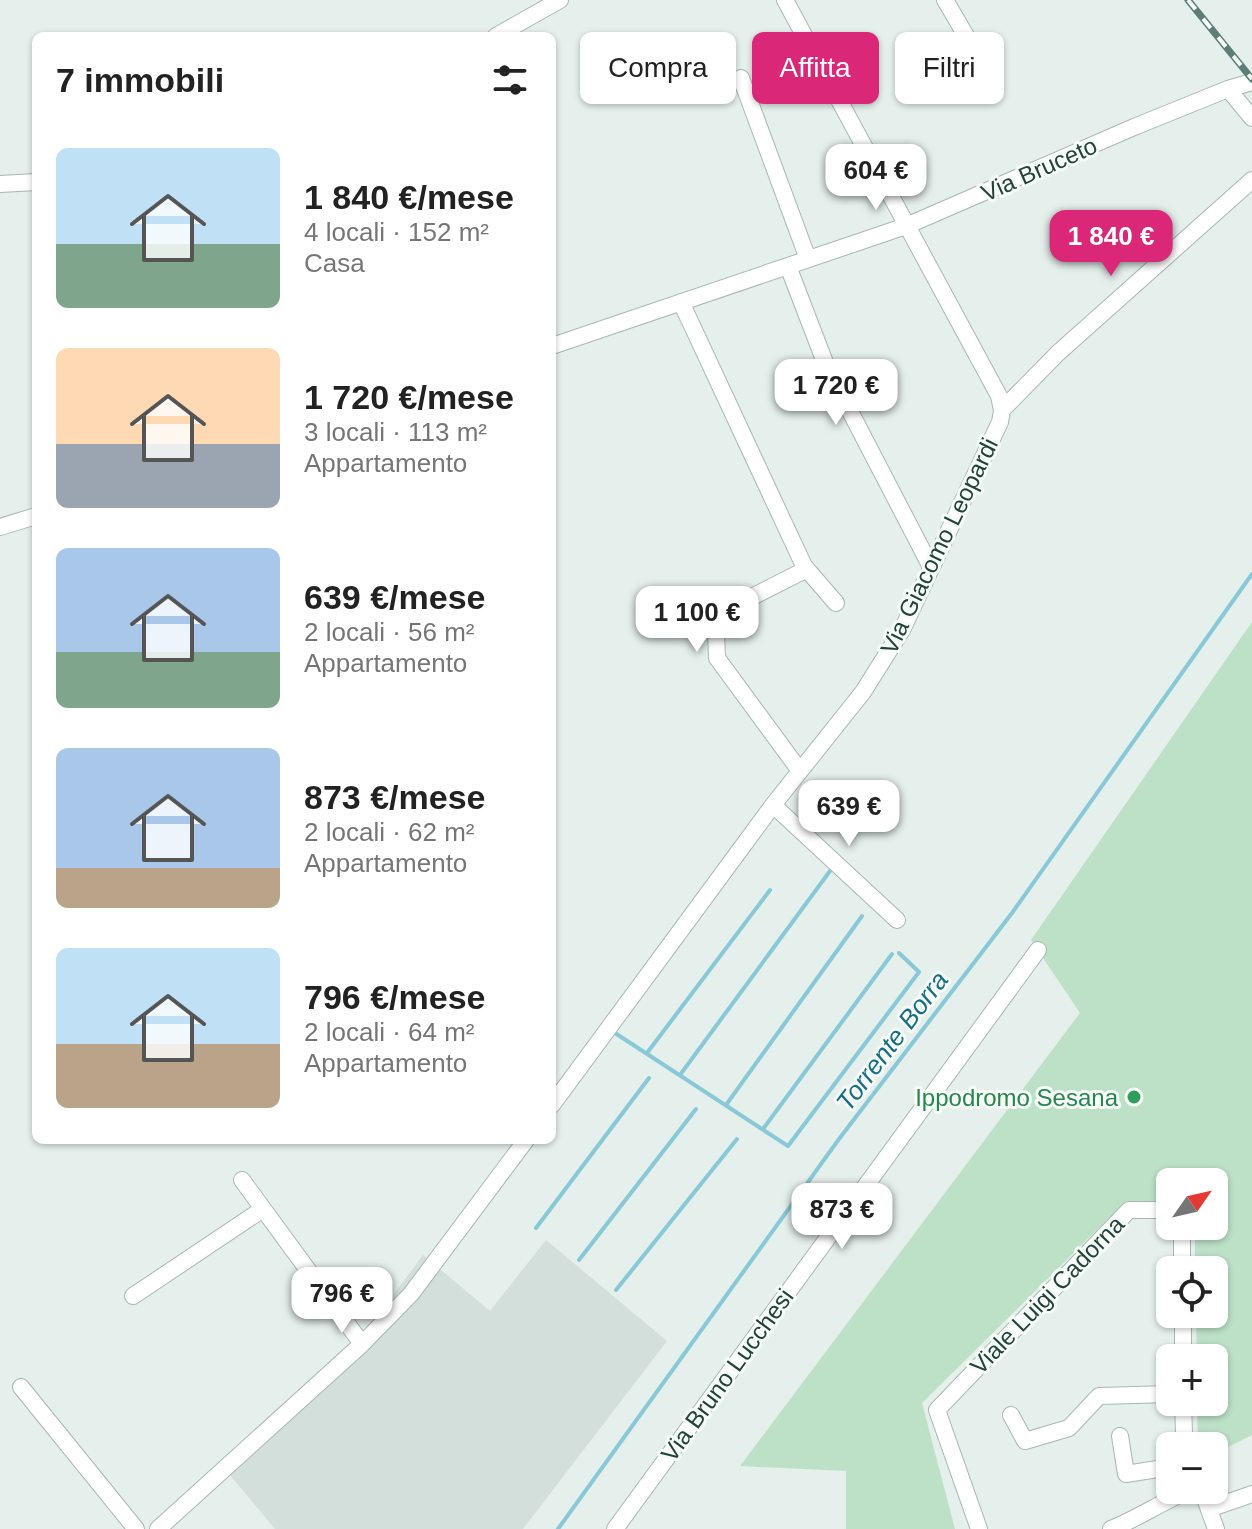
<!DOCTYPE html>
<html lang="it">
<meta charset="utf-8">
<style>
body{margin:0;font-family:Helvetica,sans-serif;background:#f2f2f2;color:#222;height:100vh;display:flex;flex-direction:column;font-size:30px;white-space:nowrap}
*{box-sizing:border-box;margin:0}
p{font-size:26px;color:#767676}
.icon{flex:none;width:44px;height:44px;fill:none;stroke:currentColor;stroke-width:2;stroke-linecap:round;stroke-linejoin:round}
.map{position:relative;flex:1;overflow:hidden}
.sheet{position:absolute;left:32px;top:32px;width:524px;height:1112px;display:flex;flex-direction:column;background:#fff;border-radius:12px;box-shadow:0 2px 6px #0004}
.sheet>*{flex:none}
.guide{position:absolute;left:580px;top:32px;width:552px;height:72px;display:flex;gap:16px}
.needle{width:52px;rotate:56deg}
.tools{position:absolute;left:1156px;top:1168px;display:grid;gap:16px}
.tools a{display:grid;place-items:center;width:72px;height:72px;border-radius:12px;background:#fff;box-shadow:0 2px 6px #0004;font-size:40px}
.price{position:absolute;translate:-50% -68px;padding:0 18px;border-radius:16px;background:#fff;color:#222;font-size:26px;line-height:52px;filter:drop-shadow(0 2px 4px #0008)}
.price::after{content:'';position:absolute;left:50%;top:48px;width:24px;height:18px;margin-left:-12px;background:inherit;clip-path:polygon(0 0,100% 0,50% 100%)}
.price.selected{background:#db2777;color:#fff}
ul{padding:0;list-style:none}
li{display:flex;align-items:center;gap:24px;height:200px;padding:0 24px}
li span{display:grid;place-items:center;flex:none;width:224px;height:160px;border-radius:12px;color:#555}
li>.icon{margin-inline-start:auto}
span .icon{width:96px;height:96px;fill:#fffc;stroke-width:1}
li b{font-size:34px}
h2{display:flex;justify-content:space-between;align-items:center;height:96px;padding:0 24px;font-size:34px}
.pill{padding:0 28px;border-radius:12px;background:#fff;box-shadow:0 2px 6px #0004;font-size:28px;line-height:72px}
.pill.selected{background:#db2777;color:#fff}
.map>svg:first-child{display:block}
.built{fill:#d2dfda}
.green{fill:#bce1c7}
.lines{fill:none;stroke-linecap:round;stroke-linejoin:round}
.stream{stroke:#89c8d7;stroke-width:4}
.minor-casing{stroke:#a7b8b3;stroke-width:18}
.minor{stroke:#fff;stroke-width:16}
.rail-casing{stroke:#5d7e76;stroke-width:7}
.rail{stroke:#f6fbf8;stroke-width:4;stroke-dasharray:12;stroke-linecap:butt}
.leisure-dot{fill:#2e9e5b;stroke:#f6fbf8;stroke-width:3}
.labels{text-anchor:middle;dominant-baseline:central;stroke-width:6;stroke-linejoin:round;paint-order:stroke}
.street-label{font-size:24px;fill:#22433b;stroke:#f6fbf8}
.leisure-label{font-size:24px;fill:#27864d;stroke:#f6fbf8;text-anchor:end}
.water-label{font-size:26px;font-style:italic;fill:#166e84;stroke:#f6fbf8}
</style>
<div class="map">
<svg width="1252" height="1529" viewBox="0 0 1252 1529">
<rect width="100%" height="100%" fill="#e5efeb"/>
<path class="built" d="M 546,1240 L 667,1341 L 523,1529 L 275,1529 L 221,1464 L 373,1322 L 423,1255 L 490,1311 Z"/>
<path class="green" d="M 1252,622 L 1252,1435 L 1214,1454 L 1214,1446 L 1198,1446 L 1197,1402 L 1214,1402 L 1214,1358 L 1197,1358 L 1196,1314 L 1214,1314 L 1214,1270 L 1195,1270 L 1195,1226 L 1214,1226 L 1214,1182 L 1170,1182 L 1170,1201 L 1124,1203 L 922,1403 L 955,1529 L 846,1529 L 846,1471 L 740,1466 L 1080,1013 L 1031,940 Z"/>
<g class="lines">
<path class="stream" d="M 615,1033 L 788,1146 L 919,972 L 899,953
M 647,1053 L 770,890
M 680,1075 L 830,871
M 726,1105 L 862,916
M 763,1129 L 892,954
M 536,1228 L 649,1078
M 579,1260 L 696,1109
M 616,1290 L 737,1139
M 558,1529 L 839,1139 L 1012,913 L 1252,574"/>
<defs>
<path id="minor" d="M 785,0 L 999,396 L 1002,410
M 945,0 L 972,46
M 496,36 L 560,0
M 741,78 L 808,259
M 1228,89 L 1252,118
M 0,184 L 36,182
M 788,266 L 826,365 L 931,567
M 681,302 L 804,566 L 836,603
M 552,346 L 906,226 L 1134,127 L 1228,89 L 1252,82
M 0,527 L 36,516
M 800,771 L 717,658 L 716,632 L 738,604 L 807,569
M 773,805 L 897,920
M 552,1105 L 773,805 L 863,692 L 902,630 L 1000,422 L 1002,410 L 1058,353 L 1252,180
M 242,1180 L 362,1344
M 1182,1226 L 1182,1270
M 133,1296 L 263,1209
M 1183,1314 L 1183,1358
M 21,1387 L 136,1529
M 1183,1402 L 1184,1434 L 1186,1446
M 1011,1415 L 1025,1441 L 1069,1428 L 1099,1396 L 1170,1394
M 1120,1436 L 1126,1474 L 1170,1467
M 1202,1490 L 1216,1529
M 1209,1509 L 1252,1494
M 158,1529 L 362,1344 L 411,1294 L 526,1140
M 615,1529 L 1038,950
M 979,1529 L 937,1410 L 1129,1210 L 1170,1210
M 1111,1529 C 1139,1518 1163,1501 1190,1490"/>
</defs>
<use href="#minor" class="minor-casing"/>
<use href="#minor" class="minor"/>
<defs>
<path id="rail" d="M 1188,0 L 1252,79"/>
</defs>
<use href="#rail" class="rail-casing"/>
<use href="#rail" class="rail"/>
</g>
<circle class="leisure-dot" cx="1134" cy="1097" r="8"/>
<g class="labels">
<g class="street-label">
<text transform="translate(1039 169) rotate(-24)">Via Bruceto</text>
<text transform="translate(939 546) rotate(-64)">Via Giacomo Leopardi</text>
<text transform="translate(1047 1295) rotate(-46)">Viale Luigi Cadorna</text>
<text transform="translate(727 1375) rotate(-54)">Via Bruno Lucchesi</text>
</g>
<g class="leisure-label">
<text x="1118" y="1097">Ippodromo Sesana</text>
</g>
<g class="water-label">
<text transform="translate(892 1041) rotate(-53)">Torrente Borra</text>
</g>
</g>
</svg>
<div class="tools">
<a><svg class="needle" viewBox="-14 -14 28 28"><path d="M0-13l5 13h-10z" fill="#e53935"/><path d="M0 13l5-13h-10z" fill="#767676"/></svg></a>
<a><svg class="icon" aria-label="locate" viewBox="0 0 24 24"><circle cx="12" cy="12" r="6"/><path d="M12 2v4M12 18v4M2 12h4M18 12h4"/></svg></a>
<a>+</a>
<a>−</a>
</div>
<b class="price" style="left:876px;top:212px">604 €</b>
<b class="price selected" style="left:1111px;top:278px">1 840 €</b>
<b class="price" style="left:836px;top:427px">1 720 €</b>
<b class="price" style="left:697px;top:654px">1 100 €</b>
<b class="price" style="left:849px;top:848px">639 €</b>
<b class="price" style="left:842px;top:1251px">873 €</b>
<b class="price" style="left:342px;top:1335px">796 €</b>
<div class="guide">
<a class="pill">Compra</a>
<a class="pill selected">Affitta</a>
<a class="pill">Filtri</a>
</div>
<section class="sheet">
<h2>7 immobili<svg class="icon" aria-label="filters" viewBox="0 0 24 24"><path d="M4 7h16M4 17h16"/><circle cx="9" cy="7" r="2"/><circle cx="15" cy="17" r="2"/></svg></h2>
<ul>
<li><span style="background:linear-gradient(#bfe0f5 60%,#7fa58c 0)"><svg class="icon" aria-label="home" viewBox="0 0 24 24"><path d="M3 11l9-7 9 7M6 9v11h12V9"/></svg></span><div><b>1 840 €/mese</b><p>4 locali · 152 m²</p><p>Casa</p></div></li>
<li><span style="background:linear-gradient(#ffd9b3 60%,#9aa5b1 0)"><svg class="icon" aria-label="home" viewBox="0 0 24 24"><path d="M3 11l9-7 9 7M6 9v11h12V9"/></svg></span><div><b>1 720 €/mese</b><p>3 locali · 113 m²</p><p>Appartamento</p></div></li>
<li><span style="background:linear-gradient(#a9c7e8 65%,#7fa58c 0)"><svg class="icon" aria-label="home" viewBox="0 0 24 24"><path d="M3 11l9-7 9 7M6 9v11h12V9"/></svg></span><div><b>639 €/mese</b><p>2 locali · 56 m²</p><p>Appartamento</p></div></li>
<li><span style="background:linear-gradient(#a9c7e8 75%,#b9a48a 0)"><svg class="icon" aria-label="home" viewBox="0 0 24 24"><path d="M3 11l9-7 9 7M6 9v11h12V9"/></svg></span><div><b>873 €/mese</b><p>2 locali · 62 m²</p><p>Appartamento</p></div></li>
<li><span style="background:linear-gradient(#bfe0f5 60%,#b9a48a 0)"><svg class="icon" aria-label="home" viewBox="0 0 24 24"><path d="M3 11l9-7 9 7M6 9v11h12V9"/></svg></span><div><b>796 €/mese</b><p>2 locali · 64 m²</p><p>Appartamento</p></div></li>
</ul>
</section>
</div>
